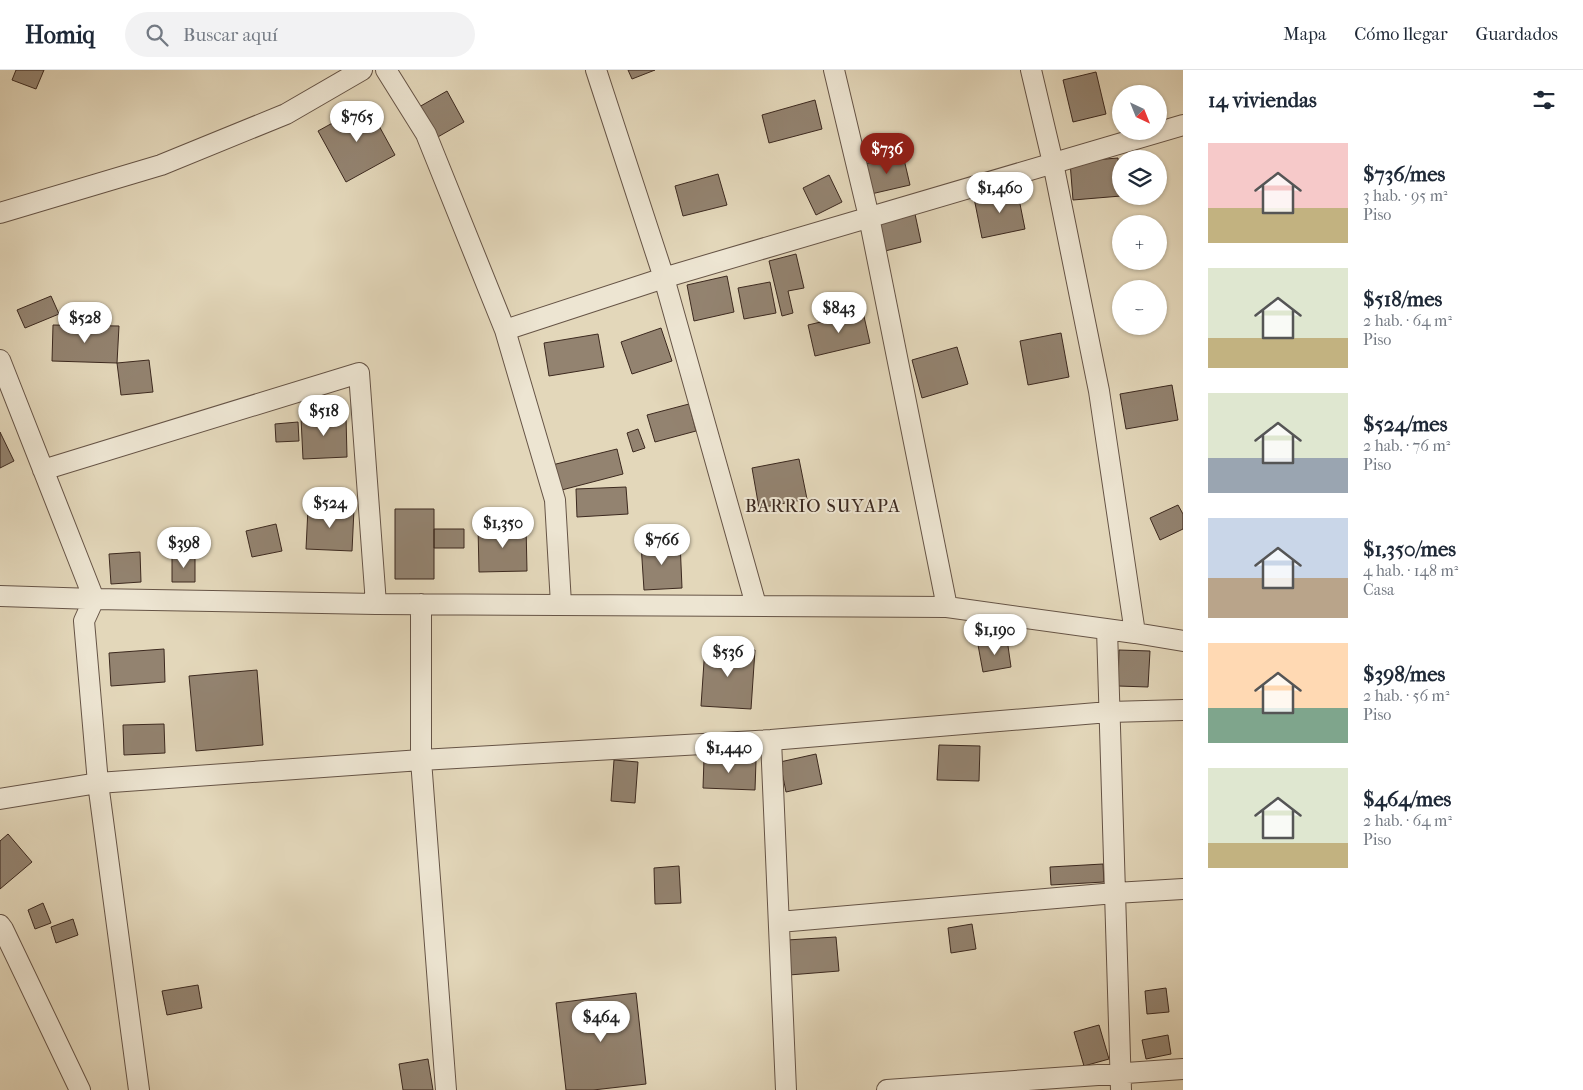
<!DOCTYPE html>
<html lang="es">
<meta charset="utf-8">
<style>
body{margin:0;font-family:"IM FELL French Canon",serif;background:#f2f2f3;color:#1f2937;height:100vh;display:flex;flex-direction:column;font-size:19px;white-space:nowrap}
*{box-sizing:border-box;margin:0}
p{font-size:16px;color:#747a83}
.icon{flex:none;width:28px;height:28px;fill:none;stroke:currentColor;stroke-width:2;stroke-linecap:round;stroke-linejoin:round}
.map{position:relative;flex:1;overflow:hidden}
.details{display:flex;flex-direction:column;background:#fff;width:400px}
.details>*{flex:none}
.needle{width:32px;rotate:137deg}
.tools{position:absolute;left:1112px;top:15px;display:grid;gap:10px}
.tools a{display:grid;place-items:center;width:55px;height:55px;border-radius:50%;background:#fff;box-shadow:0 1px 4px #0004;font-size:25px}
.price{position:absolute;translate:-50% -42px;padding:0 11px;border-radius:18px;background:#fff;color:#222;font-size:16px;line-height:32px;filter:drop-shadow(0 1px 2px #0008)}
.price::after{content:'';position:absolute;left:50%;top:30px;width:15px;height:11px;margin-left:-8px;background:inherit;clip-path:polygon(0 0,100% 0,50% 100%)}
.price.on{background:#8f2418;color:#fff}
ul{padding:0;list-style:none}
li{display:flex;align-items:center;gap:15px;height:125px;padding:0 25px}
li span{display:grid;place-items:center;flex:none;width:140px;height:100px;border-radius:0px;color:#555}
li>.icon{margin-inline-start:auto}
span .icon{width:60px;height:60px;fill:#fffc;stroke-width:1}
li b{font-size:21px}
h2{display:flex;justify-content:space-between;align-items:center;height:60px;padding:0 25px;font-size:21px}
header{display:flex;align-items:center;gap:30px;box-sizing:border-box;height:70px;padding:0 25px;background:#fff;border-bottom:1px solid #e0e1e3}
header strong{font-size:24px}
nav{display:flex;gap:28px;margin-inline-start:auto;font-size:18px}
.search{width:350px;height:45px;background:#f2f2f3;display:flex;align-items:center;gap:12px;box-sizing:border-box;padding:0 18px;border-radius:28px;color:#747a83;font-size:19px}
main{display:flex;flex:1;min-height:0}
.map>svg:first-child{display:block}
.building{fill:#938370;stroke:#3c291f}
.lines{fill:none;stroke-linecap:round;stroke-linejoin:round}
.minor-casing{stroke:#665446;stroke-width:22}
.minor{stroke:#ede5d2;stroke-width:20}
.labels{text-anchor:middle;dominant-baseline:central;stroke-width:4;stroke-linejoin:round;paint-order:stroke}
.neighbourhood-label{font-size:18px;letter-spacing:1px;fill:#3c291f;stroke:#ede5d2}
</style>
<header>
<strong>Homiq</strong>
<div class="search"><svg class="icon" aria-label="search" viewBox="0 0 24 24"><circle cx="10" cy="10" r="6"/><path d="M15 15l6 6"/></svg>Buscar aquí</div>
<nav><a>Mapa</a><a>Cómo llegar</a><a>Guardados</a></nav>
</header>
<main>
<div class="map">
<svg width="1183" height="1020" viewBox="0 0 1183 1020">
<rect width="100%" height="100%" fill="#e3d7ba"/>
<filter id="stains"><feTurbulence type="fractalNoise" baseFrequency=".004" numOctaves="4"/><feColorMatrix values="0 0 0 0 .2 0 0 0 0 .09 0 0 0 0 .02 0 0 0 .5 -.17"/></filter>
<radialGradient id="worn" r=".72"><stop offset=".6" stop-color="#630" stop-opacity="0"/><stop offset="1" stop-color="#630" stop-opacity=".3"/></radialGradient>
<path class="building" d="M 16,0 L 44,0 L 36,19 L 12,10 Z
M 628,0 L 655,0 L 632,9 Z
M 1096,2 L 1106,44 L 1073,52 L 1063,10 Z
M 447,21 L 464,52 L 436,68 L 419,37 Z
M 815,30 L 822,59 L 769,73 L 762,45 Z
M 367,34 L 395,85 L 346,112 L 318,61 Z
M 903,85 L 910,115 L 871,124 L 864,94 Z
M 1118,88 L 1121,126 L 1073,130 L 1070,92 Z
M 718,104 L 727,135 L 683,146 L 675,116 Z
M 829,105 L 842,132 L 816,145 L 803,118 Z
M 1017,119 L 1025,159 L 982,168 L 974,128 Z
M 915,144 L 921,172 L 881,182 L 875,154 Z
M 796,184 L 804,218 L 788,221 L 793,243 L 782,246 L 769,191 Z
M 727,206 L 734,242 L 694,251 L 687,215 Z
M 770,212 L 776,243 L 744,249 L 738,218 Z
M 51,226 L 59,244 L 25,258 L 17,240 Z
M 863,242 L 870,273 L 815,286 L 808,255 Z
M 53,255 L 119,256 L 117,293 L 52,291 Z
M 661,258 L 672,291 L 632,304 L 621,272 Z
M 1061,263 L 1069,307 L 1028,315 L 1020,271 Z
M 598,264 L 604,297 L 549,306 L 544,273 Z
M 957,277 L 968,314 L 922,328 L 912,290 Z
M 149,290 L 153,322 L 121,325 L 117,293 Z
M 1172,315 L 1178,350 L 1126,359 L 1120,324 Z
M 689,334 L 696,361 L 655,372 L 647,345 Z
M 346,346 L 347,387 L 303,389 L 301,348 Z
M 298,352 L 299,371 L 276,372 L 275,354 Z
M 638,359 L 645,378 L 633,382 L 627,363 Z
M 0,362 L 14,391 L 0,398 Z
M 617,379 L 623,404 L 554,422 L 548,396 Z
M 799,389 L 807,429 L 759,438 L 752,398 Z
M 626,417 L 628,444 L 577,447 L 576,419 Z
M 1178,435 L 1183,444 L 1183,459 L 1160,470 L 1150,448 Z
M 308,438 L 354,439 L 352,481 L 306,479 Z
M 395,439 L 434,439 L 434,509 L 395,509 Z
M 276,454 L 282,481 L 252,487 L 246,461 Z
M 526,455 L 527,501 L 479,502 L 478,456 Z
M 434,459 L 464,459 L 464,478 L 434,478 Z
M 680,471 L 682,518 L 644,520 L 641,474 Z
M 140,482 L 141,512 L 111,514 L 109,484 Z
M 172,486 L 195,486 L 195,512 L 172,512 Z
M 1007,569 L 1011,597 L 983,602 L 978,575 Z
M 705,577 L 755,580 L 751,639 L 701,636 Z
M 164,579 L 165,612 L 111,616 L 109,583 Z
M 1119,580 L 1150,581 L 1148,617 L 1118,616 Z
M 257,600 L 263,675 L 196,681 L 189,606 Z
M 164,654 L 165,683 L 124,685 L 123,655 Z
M 939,675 L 980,676 L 979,711 L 937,710 Z
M 816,684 L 822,714 L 786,722 L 780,692 Z
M 704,689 L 756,691 L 755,720 L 703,718 Z
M 614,690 L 638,692 L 635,733 L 611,731 Z
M 8,764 L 32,792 L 0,819 L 0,771 Z
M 1103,794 L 1104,812 L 1051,815 L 1050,797 Z
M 679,796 L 681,833 L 655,834 L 654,798 Z
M 43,833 L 51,853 L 35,859 L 28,840 Z
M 73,849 L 78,865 L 56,873 L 51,857 Z
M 972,854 L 976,879 L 951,883 L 948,858 Z
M 836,867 L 839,901 L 789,905 L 787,870 Z
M 198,915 L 202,938 L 167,945 L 162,921 Z
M 1166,918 L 1169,942 L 1147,944 L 1145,921 Z
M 636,923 L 646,1014 L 593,1020 L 566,1020 L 556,933 Z
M 1099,955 L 1109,989 L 1084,996 L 1074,962 Z
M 1168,965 L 1171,984 L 1146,989 L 1142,970 Z
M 428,989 L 433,1020 L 403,1020 L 399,994 Z"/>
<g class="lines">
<defs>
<path id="minor" d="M 386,0 L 426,64 L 505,260 L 555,430 L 561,534
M 596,0 L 664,208 L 756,535
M 834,0 L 869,147 L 947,537
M 1031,0 L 1053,93 L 1099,321 L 1135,563
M 0,143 L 161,95 L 286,44 L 362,0
M 505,260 L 670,206 L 1183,55
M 0,290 L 94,529 L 84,551 L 98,713 L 139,1020
M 43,400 L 359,303 L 376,534
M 0,526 L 94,529 L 376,534 L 947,537 L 1135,563 L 1183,571
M 1107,559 L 1121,1020
M 771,670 L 786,1020
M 0,729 L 98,713 L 421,690 L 421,534
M 779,852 L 1115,823 L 1183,819
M 0,855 L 3,859 L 80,1020
M 446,1020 L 421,690 L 771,670 L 1109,642 L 1183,640
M 887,1020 L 1183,999"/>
</defs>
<use href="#minor" class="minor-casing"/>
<use href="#minor" class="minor"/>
</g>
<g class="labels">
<g class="neighbourhood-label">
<text x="823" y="436">BARRIO SUYAPA</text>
</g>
</g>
<rect width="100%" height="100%" filter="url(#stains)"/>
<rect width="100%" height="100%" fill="url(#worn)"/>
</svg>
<div class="tools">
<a><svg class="needle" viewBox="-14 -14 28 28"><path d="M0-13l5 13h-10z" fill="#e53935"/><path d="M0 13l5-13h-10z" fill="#747a83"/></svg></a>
<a><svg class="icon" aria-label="layers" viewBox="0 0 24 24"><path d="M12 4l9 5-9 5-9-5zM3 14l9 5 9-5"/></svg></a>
<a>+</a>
<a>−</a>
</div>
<b class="price" style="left:357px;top:73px">$765</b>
<b class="price on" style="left:887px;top:105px">$736</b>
<b class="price" style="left:1000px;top:144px">$1,460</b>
<b class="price" style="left:839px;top:264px">$843</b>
<b class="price" style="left:85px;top:274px">$528</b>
<b class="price" style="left:324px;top:367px">$518</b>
<b class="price" style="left:330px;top:459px">$524</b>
<b class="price" style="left:503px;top:479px">$1,350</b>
<b class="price" style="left:662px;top:496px">$766</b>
<b class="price" style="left:184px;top:499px">$398</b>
<b class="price" style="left:995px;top:586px">$1,190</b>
<b class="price" style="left:728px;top:608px">$536</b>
<b class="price" style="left:729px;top:704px">$1,440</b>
<b class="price" style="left:601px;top:973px">$464</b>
</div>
<section class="details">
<h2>14 viviendas<svg class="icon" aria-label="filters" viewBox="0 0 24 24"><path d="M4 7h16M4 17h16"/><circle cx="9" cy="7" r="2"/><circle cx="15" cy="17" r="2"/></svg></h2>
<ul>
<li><span style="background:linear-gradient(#f6c9c9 65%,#c2b280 0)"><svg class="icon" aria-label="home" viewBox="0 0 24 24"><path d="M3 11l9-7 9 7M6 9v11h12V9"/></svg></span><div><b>$736/mes</b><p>3 hab. · 95 m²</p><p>Piso</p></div></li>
<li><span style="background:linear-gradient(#dfe7d0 70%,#c2b280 0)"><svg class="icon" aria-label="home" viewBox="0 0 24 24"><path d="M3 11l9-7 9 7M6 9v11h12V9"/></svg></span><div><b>$518/mes</b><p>2 hab. · 64 m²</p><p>Piso</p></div></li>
<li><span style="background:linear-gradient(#dfe7d0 65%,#9aa5b1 0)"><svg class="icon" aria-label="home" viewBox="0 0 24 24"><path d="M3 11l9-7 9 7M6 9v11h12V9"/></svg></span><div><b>$524/mes</b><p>2 hab. · 76 m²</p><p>Piso</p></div></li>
<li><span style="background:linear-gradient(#c9d6e8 60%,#b9a48a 0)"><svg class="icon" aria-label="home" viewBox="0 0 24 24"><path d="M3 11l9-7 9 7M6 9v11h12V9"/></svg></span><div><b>$1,350/mes</b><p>4 hab. · 148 m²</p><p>Casa</p></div></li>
<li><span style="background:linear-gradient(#ffd9b3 65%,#7fa58c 0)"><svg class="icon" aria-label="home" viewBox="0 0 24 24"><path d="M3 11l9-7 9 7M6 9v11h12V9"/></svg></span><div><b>$398/mes</b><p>2 hab. · 56 m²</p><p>Piso</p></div></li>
<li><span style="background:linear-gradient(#dfe7d0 75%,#c2b280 0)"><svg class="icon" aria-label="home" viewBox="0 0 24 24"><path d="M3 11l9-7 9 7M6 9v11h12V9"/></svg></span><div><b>$464/mes</b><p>2 hab. · 64 m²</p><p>Piso</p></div></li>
</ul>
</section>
</main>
